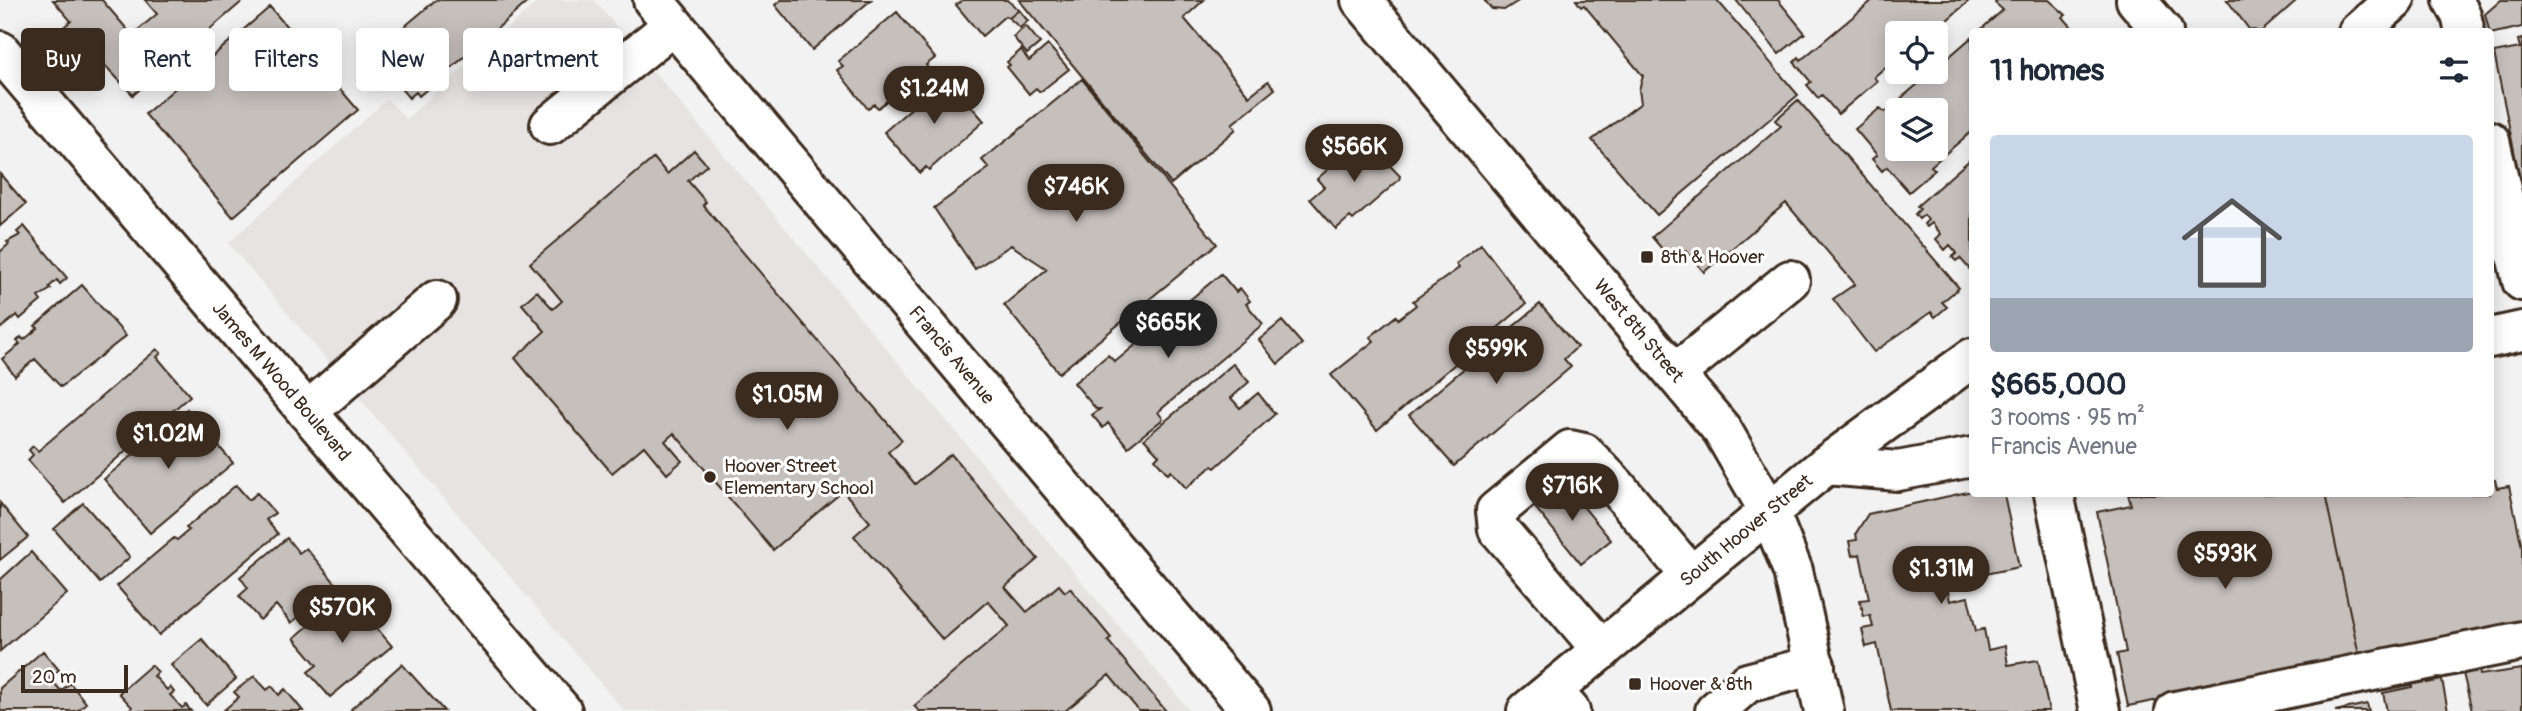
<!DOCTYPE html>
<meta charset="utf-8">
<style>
body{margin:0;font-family:Pangolin,sans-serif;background:#f2f2f3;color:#1f2937;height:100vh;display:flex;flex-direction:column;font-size:26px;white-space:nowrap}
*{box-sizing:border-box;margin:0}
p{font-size:23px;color:#747a83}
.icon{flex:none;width:38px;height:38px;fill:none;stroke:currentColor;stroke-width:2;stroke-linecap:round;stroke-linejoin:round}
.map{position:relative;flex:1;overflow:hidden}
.sheet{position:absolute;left:1969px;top:28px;width:525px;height:469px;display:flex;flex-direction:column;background:#fff;border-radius:7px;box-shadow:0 4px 18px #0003}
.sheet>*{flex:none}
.hud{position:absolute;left:21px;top:28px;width:665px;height:63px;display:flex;gap:14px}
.fabs{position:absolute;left:1885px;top:21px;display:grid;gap:14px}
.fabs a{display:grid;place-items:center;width:63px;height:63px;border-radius:7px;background:#fff;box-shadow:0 4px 18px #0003;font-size:35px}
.scale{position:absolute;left:21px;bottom:18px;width:107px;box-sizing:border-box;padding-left:7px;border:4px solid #3b2a1e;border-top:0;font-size:19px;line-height:24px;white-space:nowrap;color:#3b2a1e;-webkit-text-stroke:5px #fff;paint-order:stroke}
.price{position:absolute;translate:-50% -60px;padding:0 16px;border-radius:24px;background:#3b2a1e;color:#fff;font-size:23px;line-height:46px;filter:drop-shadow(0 2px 4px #0008)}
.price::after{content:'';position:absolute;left:50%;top:42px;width:21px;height:16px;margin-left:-10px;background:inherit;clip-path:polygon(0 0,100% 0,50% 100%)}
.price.active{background:#222;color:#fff}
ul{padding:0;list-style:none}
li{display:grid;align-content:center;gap:14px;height:371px;padding:0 21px}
li span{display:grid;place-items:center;height:217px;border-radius:7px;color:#555}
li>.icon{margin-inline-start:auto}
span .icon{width:126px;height:126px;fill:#fffc;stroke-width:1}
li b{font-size:30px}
h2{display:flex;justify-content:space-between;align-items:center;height:84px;padding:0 21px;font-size:30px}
.tag{padding:0 24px;border-radius:7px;background:#fff;box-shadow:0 4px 18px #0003;font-size:24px;line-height:63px}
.tag.active{background:#3b2a1e;color:#fff}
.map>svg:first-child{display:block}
.built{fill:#e6e3e2}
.building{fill:#c6c0bd;stroke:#3b2a1e;stroke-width:2;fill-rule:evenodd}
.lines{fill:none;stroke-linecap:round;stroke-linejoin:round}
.minor-casing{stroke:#3b2a1e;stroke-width:44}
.major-casing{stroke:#3b2a1e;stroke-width:44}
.minor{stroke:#fff;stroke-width:38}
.major{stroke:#fff;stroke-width:38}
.poi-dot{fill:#3b2a1e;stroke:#fff;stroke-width:2.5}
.labels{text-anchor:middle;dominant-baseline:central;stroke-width:6;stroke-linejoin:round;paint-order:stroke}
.poi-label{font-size:19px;fill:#3b2a1e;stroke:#fff;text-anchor:start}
.street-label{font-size:19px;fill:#3b2a1e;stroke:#fff}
</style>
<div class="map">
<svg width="2522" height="711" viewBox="0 0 2522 711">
<rect width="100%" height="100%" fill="#f3f2f2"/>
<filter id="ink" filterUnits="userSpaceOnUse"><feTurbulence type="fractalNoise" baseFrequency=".0143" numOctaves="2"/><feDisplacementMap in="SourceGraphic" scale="14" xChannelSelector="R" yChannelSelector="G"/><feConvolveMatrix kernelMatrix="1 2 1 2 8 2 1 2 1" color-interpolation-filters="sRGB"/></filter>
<g filter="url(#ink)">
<path class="built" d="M 539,0 L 594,0 L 1190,711 L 624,711 L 228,243 L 387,99 L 406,119 Z"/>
<path class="building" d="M 53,0 L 102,0 L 132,35 L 157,14 L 145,0 L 244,0 L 133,95 L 80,39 L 75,44 L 61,29 L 71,21 Z
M 436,0 L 530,0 L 419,96 L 416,92 L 409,98 L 372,54 Z
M 781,0 L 871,0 L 812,50 L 775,5 Z
M 963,0 L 1007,0 L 1019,10 L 1009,18 L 1005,16 L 982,36 L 956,5 Z
M 1019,0 L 1204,0 L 1184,18 L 1249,96 L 1268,81 L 1275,89 L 1232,124 L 1236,129 L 1171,184 Z
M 1484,0 L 1520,0 L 1504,10 L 1492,9 Z
M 1576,0 L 1717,0 L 1798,95 L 1657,215 L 1592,140 L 1641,103 L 1639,90 L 1643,76 L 1584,5 L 1581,7 Z
M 1736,0 L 1778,0 L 1805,33 L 1779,54 Z
M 1873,0 L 1970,0 L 1932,33 L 1927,31 L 1897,33 L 1897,57 L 1874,77 L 1877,81 L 1838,114 L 1822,95 L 1818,98 L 1807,85 L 1811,82 L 1794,62 L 1799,57 L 1801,60 Z
M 1998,0 L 2049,0 L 2066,15 L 2063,17 L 2076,32 L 1978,32 L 2003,10 L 1995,3 Z
M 2227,0 L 2297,0 L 2261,32 L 2249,29 Z
M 2501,0 L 2522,0 L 2522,27 L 2490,34 L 2485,14 Z
M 270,7 L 358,110 L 233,217 L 145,114 Z
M 1019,10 L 1028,21 L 1020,28 L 1009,18 Z
M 897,12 L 935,58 L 926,65 L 928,68 L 878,108 L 874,104 L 868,109 L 837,70 L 843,66 L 838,61 Z
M 1026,26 L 1040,43 L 1027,54 L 1013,37 Z
M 1972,37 L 1972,131 L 1931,166 L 1935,170 L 1909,192 L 1887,167 L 1882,171 L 1872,159 L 1877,155 L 1855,129 L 1880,108 L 1885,112 L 1932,72 L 1936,72 L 1936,68 ZM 1897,110 L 1936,110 L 1936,149 L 1897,149 Z
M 2522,39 L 2522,190 L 2494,53 L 2520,48 L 2518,40 Z
M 1048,45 L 1069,69 L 1040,92 L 1036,88 L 1029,94 L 1007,67 L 1010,65 L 1007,62 L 1021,50 L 1029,61 Z
M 944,75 L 984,121 L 929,170 L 926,167 L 920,173 L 884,132 L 925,96 L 923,93 L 927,89 L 930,93 Z
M 1082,79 L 1217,244 L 1059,373 L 1004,305 L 1047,269 L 1011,245 L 975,269 L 934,208 L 989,168 L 982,160 Z
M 1798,100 L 1959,288 L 1942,302 L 1947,307 L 1935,317 L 1931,312 L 1874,352 L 1833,299 L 1855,284 L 1786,203 L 1704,272 L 1686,251 L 1673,262 L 1652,237 L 1781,126 L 1775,120 Z
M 1363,138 L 1400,176 L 1399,180 L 1353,220 L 1350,217 L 1336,229 L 1310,199 L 1324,187 L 1317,179 Z
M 694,150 L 707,165 L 688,181 L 706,202 L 703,205 L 902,440 L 888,452 L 915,484 L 951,454 L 1038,559 L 1005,587 L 1027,612 L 1059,585 L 1065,592 L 1070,588 L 1111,638 L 1108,641 L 1166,711 L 1139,711 L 1109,675 L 1065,711 L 919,711 L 914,706 L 1009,626 L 988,601 L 943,640 L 854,536 L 870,522 L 843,491 L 773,550 L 674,433 L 665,441 L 682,461 L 667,474 L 644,446 L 612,473 L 546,396 L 515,358 L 545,331 L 522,304 L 537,291 L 553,309 L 562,301 L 530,263 L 654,158 L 667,174 Z
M 1972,158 L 1972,272 L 1960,258 L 1956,261 L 1952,257 L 1957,253 L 1950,245 L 1945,250 L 1936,239 L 1941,234 L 1932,223 L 1927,227 L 1924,224 L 1928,220 L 1924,215 L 1919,219 L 1915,214 L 1920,209 L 1917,206 Z
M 0,174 L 26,204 L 0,226 Z
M 2490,177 L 2506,255 L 2490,259 Z
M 24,226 L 67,278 L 60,284 L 57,280 L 49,287 L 51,289 L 38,297 L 41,301 L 20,319 L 17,315 L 0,329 L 0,252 L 9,244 L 7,242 L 20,235 L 17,232 Z
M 1481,244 L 1526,304 L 1377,430 L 1331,375 L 1374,341 L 1370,337 L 1396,316 L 1398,319 L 1416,305 L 1413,301 L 1459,268 L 1456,264 Z
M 1221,274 L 1236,292 L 1240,288 L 1250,301 L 1246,304 L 1263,324 L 1158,412 L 1163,419 L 1128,447 L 1108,423 L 1103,428 L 1092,415 L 1100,409 L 1096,409 L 1074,383 L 1108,355 L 1115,362 Z
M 82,285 L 126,336 L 61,387 L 35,359 L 15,376 L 2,359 L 20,344 L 17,341 L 21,337 L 24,340 L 38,328 L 35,326 Z
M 1540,304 L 1577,347 L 1564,359 L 1571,367 L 1454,466 L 1409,415 Z
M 1282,321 L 1302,344 L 1278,364 L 1259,340 Z
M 157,349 L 161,353 L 157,357 L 190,396 L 65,503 L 28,460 L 33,455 L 29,450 L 33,446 L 38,451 Z
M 1233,364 L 1249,382 L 1231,398 L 1240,408 L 1258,393 L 1275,414 L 1215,468 L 1212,466 L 1186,488 L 1171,471 L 1168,474 L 1155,459 L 1159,455 L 1144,439 Z
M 187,409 L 233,463 L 150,533 L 104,479 Z
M 2495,480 L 2497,488 L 2509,486 L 2522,547 L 2522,633 L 2360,660 L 2325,494 L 2490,494 L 2490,481 Z
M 1562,481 L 1611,540 L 1581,564 L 1533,505 Z
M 236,485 L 249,500 L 257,493 L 275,513 L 266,520 L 278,534 L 159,635 L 117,586 L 174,538 L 177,540 L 189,530 L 186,528 Z
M 1972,491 L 2004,494 L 2019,567 L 1946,582 L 1950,601 L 1968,597 L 1976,631 L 1984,629 L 1988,650 L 2005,646 L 2008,665 L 2038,660 L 2049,711 L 1891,711 L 1877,644 L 1866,647 L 1862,629 L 1873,627 L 1870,615 L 1864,617 L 1860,600 L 1869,599 L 1860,554 L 1852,556 L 1849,541 L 1857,540 L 1856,533 L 1868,514 Z
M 2128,494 L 2325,494 L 2360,660 L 2128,706 L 2117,654 L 2126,652 L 2097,512 L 2131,505 Z
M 0,503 L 28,537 L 0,560 Z
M 83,503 L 130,557 L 100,583 L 54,529 Z
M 287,538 L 299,553 L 306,548 L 337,585 L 291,623 L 276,605 L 260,620 L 239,596 L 248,588 L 240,577 Z
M 31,552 L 67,594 L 0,651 L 0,580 Z
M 347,593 L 392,646 L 330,697 L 308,672 L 317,665 L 294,638 Z
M 202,639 L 236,679 L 206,705 L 171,665 Z
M 43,651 L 59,670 L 50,678 L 61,691 L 70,683 L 86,703 L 77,711 L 0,711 L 0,688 Z
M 402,664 L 444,711 L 353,711 L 351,709 Z
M 151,665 L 158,672 L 154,676 L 167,690 L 170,687 L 174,692 L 170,695 L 182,708 L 186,705 L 191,711 L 129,711 L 132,707 L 119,693 Z
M 2478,665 L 2480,675 L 2522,669 L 2522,711 L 2472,711 L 2462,669 Z
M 254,676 L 267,690 L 272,686 L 279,695 L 285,689 L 303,711 L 223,711 L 239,697 L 234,692 Z
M 2426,677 L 2427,683 L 2442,680 L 2448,711 L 2387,711 L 2383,693 L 2412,687 L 2411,680 Z
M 2367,704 L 2369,711 L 2335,711 Z"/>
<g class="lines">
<defs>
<g id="minor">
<path id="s1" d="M 653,0 L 1251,711"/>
<path d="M 2136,0 L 2163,32"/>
<path d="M 2453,0 L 2461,15 L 2465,32"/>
<path id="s2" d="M 0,51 L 562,711"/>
<path d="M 550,125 L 673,25"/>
<path d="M 2490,141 L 2522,281"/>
<path d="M 2490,338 L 2522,331"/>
<path d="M 1676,373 L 1790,280"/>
<path d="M 307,412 L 437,300"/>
<path d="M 1826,465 L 1898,471 L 1972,457"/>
<path d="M 2054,494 L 2100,711"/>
<path d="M 1602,650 L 1498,529 L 1496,511 L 1570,450 L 1584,453 L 1616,486 L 1691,576"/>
<path d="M 1552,691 L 1570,711"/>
<path d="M 1715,711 L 1747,683 L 1815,665"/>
<path d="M 2175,711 L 2522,641"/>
</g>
<g id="major">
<path id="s3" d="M 1361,0 L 1722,430 L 1769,511 L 1793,571 L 1824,711"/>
<path d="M 2358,32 L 2395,0"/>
<path id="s4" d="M 1527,711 L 1826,465 L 1972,358"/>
</g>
</defs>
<use href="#minor" class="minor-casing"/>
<use href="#major" class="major-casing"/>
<use href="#minor" class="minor"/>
<use href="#major" class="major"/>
</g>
</g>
<g class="poi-dot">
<rect x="1640" y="250" width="14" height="14" rx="3.5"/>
<circle cx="710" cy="477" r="7"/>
<rect x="1628" y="677" width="14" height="14" rx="3.5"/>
</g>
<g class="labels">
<g class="poi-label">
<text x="1661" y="257">8th &amp; Hoover</text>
<text x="724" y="466">Hoover Street<tspan x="724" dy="22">Elementary School</tspan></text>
<text x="1649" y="684">Hoover &amp; 8th</text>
</g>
<g class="street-label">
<text stroke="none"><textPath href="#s3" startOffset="432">West 8th Street</textPath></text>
<text stroke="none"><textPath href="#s1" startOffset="464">Francis Avenue</textPath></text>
<text stroke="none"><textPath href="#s2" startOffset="434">James M Wood Boulevard</textPath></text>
<text stroke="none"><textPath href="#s4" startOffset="284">South Hoover Street</textPath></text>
</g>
</g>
</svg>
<div class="fabs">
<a><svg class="icon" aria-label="locate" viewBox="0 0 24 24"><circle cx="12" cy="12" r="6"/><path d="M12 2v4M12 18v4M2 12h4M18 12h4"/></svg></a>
<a><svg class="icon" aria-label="layers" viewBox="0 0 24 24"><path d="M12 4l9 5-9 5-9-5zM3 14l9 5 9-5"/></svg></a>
</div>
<div class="scale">20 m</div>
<b class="price" style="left:934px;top:126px">$1.24M</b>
<b class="price" style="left:1354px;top:184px">$566K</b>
<b class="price" style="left:1076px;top:224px">$746K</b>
<b class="price active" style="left:1168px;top:360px">$665K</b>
<b class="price" style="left:1496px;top:386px">$599K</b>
<b class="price" style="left:787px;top:432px">$1.05M</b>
<b class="price" style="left:168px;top:471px">$1.02M</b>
<b class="price" style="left:1572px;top:523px">$716K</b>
<b class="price" style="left:2225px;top:591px">$593K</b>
<b class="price" style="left:1941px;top:606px">$1.31M</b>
<b class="price" style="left:342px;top:645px">$570K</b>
<div class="hud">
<a class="tag active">Buy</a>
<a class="tag">Rent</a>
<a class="tag">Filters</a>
<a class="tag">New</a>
<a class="tag">Apartment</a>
</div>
<section class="sheet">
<h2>11 homes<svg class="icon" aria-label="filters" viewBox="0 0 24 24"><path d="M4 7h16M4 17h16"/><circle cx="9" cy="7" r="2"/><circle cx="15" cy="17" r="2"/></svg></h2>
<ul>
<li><span style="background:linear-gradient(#c9d6e8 75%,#9aa5b1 0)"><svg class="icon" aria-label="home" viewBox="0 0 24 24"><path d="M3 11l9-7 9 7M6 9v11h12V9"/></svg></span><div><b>$665,000</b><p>3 rooms · 95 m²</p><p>Francis Avenue</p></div></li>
</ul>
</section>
</div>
